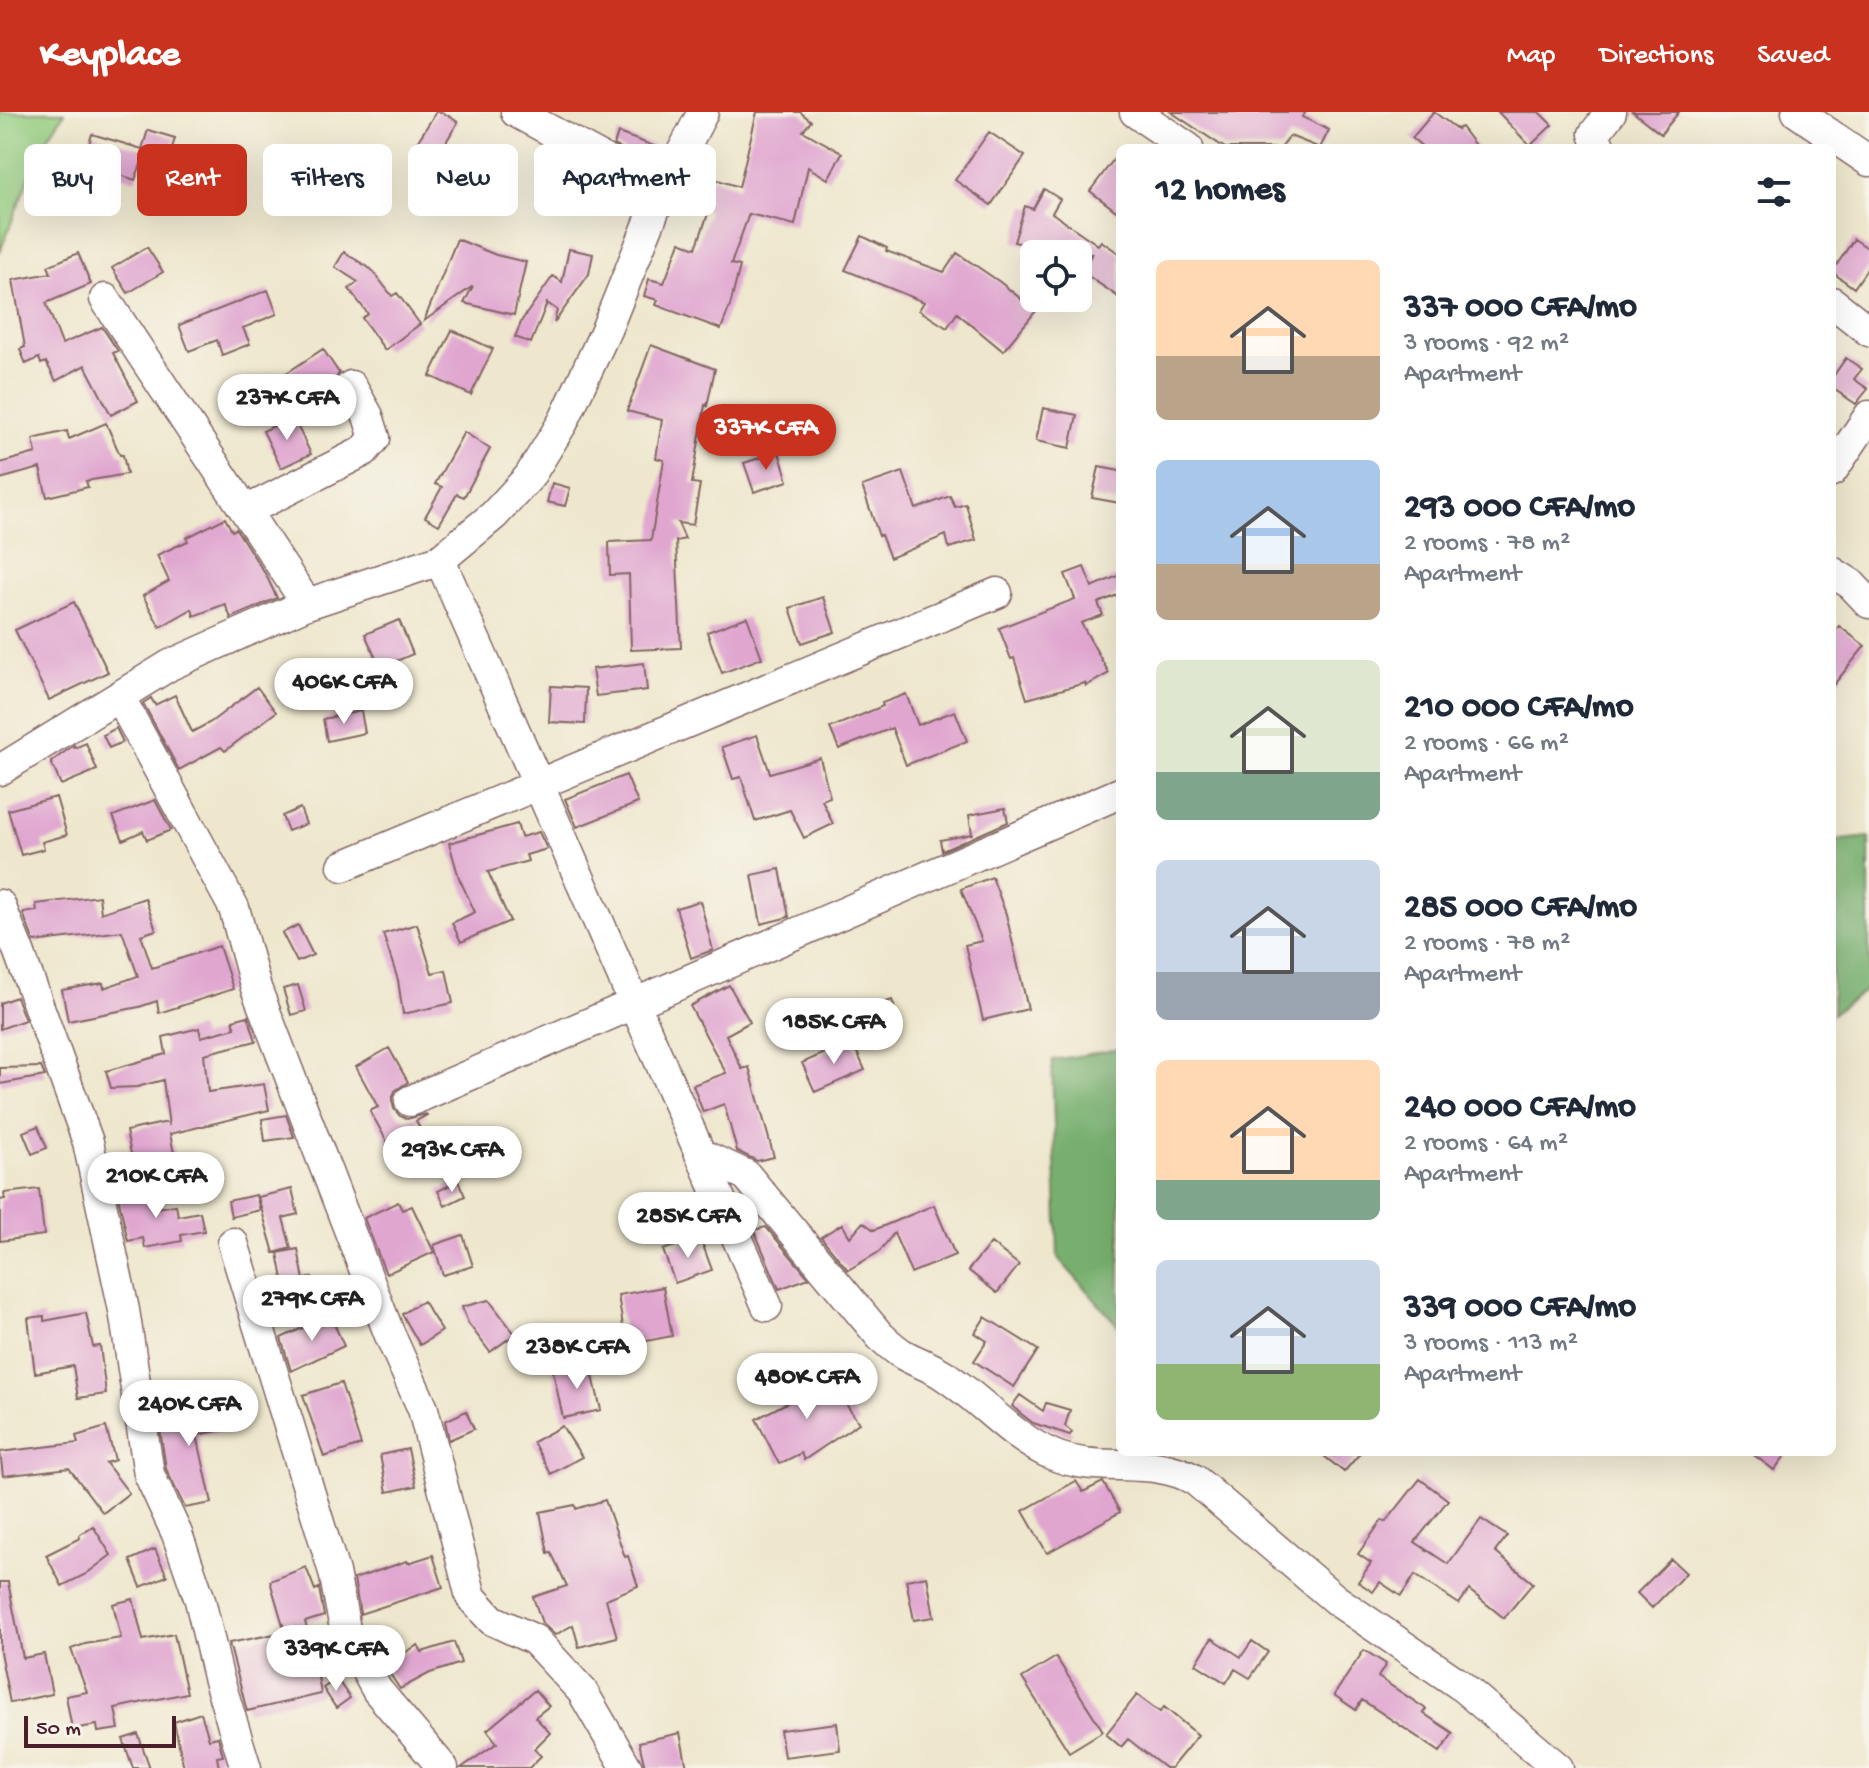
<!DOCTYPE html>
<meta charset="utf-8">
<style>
body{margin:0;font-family:"Gochi Hand",sans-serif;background:#f6f6f7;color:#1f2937;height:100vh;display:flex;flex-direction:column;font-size:30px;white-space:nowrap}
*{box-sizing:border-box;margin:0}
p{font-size:26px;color:#747a83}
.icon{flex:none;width:44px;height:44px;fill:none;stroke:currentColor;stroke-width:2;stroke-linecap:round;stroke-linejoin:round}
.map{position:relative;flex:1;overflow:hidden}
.side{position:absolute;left:1116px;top:32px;width:720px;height:1312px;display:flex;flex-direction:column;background:#fff;border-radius:12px;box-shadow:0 8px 32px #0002}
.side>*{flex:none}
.guide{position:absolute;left:24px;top:32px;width:760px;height:72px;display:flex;gap:16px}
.buttons{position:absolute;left:1020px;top:128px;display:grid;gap:16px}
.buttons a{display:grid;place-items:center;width:72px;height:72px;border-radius:12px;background:#fff;box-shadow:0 8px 32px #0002;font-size:40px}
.scale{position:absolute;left:24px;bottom:20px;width:152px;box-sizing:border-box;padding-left:8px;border:4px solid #4a1f2b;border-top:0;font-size:22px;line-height:28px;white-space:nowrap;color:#4a1f2b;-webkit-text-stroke:6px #f7f3e8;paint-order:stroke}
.price{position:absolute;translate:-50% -68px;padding:0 18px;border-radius:28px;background:#fff;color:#222;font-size:26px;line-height:52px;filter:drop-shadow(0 2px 4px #0008)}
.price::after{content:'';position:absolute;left:50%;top:48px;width:24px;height:18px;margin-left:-12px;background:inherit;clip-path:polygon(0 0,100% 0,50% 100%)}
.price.on{background:#c8321e;color:#fff}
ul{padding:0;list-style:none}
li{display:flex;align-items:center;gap:24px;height:200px;padding:0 40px}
li span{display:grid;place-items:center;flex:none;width:224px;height:160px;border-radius:12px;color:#555}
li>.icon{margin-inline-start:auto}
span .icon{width:96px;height:96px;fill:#fffc;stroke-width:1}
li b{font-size:34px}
h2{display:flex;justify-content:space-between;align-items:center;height:96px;padding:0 40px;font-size:34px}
.pill{padding:0 28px;border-radius:12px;background:#fff;box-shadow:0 8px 32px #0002;font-size:28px;line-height:72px}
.pill.on{background:#c8321e;color:#fff}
header{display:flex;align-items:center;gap:48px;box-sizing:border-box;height:112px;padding:0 40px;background:#c8321e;color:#fff}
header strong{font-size:38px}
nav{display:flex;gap:44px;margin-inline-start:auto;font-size:28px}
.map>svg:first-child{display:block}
.green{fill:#94cd80;stroke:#6f7656;stroke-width:2}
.forest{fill:#77b06e;stroke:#60684c;stroke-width:2}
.building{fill:#e0a6d0}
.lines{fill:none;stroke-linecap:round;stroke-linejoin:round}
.minor-casing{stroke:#836564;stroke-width:33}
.minor{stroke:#fff;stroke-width:30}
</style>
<header>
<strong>Keyplace</strong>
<nav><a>Map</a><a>Directions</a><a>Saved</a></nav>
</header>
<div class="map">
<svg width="1869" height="1656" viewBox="0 0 1869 1656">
<rect width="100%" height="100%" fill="#f7f3e8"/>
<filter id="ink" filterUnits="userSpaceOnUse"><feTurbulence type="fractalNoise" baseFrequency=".0125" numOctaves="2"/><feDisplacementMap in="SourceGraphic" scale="16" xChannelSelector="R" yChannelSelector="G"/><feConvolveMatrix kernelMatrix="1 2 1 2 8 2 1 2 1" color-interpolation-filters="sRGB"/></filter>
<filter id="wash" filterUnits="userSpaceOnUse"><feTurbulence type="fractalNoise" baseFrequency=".006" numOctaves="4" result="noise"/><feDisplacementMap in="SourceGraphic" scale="32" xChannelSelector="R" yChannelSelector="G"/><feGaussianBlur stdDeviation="1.8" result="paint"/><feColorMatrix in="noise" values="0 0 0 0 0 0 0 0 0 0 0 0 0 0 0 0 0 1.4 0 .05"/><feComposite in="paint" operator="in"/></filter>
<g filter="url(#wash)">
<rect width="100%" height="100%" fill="#eee7cd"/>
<path class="green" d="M 0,0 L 65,0 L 39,39 L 0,140 Z"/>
<path class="forest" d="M 1869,725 L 1869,876 L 1832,902 L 1832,729 Z
M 1120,937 L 1120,1216 L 1058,1146 L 1052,948 Z"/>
<g id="blocks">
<path class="building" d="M 436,0 L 442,0 L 458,10 L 434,50 L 413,37 Z
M 757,0 L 800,0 L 811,9 L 803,19 L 842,41 L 828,67 L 808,55 L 795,113 L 749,102 L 731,152 L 740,154 L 730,194 L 721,217 L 656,193 L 658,188 L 644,184 L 649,167 L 664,171 L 680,130 L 696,136 L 709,99 L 701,96 L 712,66 L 739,75 Z
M 1171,0 L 1306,0 L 1302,5 L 1329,18 L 1320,36 L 1290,24 L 1281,36 L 1225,36 Z
M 1434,0 L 1457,17 L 1461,15 L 1477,36 L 1424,36 L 1412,26 Z
M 1498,0 L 1539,0 L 1552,13 L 1530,34 Z
M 1633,0 L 1679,0 L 1661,22 Z
M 148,18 L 175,26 L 167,54 L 143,47 L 135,68 L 111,60 L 114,51 L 86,42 L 92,22 L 142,37 Z
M 989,20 L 1025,44 L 991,93 L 955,68 Z
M 618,21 L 654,34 L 648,51 L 614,33 Z
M 1120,39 L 1120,102 L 1090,79 Z
M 601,66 L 625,80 L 618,94 L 593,82 Z
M 1044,77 L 1060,87 L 1052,101 L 1098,133 L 1101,129 L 1120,142 L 1120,186 L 1081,159 L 1092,142 L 1041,142 L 1028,133 L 1014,130 L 1025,94 L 1033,97 Z
M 862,124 L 887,136 L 886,139 L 944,160 L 957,141 L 1000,170 L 1036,199 L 1003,239 L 957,201 L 947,216 L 919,198 L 924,190 L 845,158 Z
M 457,127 L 496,143 L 526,150 L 514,203 L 464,191 L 473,174 L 424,209 Z
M 1854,127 L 1869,137 L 1869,154 L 1854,176 L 1832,160 Z
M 147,135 L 163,160 L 128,181 L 112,156 Z
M 569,137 L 593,142 L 589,162 L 554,211 L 557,198 L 547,191 L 531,231 L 515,225 L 522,208 L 553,164 L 562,170 Z
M 344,140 L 372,158 L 392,184 L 397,181 L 420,212 L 385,238 L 362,206 L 368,202 L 349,177 L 358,170 L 335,155 Z
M 78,141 L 91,172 L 46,191 L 62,232 L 102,215 L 118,239 L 113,241 L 138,289 L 111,303 L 85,253 L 56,269 L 46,250 L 41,252 L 39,246 L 26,252 L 20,237 L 25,235 L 13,168 L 51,161 L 48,154 Z
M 268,178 L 277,202 L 243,216 L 250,232 L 222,243 L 217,228 L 189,239 L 179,213 Z
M 452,218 L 493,237 L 471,283 L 430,264 Z
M 651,233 L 715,257 L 707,294 L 705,293 L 692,371 L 700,372 L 693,413 L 678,411 L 685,427 L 676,429 L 681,536 L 631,538 L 629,462 L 610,463 L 609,430 L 651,428 L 664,348 L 656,346 L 662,308 L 627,299 Z
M 323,237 L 339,261 L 333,273 L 334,280 L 305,299 L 282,264 Z
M 1846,246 L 1862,257 L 1854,267 L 1868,277 L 1856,292 L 1832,276 L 1832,266 Z
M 1043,296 L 1077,303 L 1070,336 L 1036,329 Z
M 293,305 L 311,342 L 281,356 L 263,319 Z
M 106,311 L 120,343 L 123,343 L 127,362 L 86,369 L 88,375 L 47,385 L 40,356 L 0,367 L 0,351 L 36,341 L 33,327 L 67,319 L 69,327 Z
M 464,320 L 490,337 L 464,385 L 457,382 L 439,413 L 425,405 L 442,375 L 435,372 Z
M 779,340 L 788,369 L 754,380 L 744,351 Z
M 1099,355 L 1120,359 L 1120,391 L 1092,386 Z
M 903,360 L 916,397 L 950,384 L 955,395 L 966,392 L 976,428 L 949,436 L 946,423 L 890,446 L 881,423 L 879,424 L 862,374 Z
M 552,371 L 570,376 L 565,394 L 547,390 Z
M 225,406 L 232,419 L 236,417 L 266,463 L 277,486 L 231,506 L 225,492 L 194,504 L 192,497 L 160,515 L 143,484 L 169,469 L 157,443 L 188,429 L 186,426 Z
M 1084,455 L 1092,475 L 1120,463 L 1120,482 L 1098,491 L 1103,503 L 1081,511 L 1109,561 L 1086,574 L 1085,571 L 1027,587 L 1014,546 L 1011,547 L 999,516 L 1075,487 L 1065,462 Z
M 823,485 L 835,520 L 802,531 L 790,496 Z
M 74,490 L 108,560 L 49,588 L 15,518 Z
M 747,505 L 762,546 L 722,561 L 707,520 Z
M 399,508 L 413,542 L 380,556 L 365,522 Z
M 1839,514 L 1865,534 L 1832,575 L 1832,524 Z
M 644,551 L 647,578 L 596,584 L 592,557 Z
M 551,574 L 586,576 L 585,612 L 549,610 Z
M 257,575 L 276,600 L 225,639 L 221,635 L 179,658 L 143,591 L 151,586 L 155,593 L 175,583 L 192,620 L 211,610 Z
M 906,582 L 918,613 L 955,599 L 967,629 L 906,653 L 892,616 L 839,637 L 830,616 L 883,594 L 882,591 Z
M 361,599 L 365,621 L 327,629 L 323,607 Z
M 116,616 L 123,630 L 109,636 L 103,623 Z
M 757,623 L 770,661 L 820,646 L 830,685 L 822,688 L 833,712 L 804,726 L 790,698 L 755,709 L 741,665 L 733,667 L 722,635 Z
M 86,631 L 97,658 L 61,673 L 51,650 L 74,633 L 75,636 Z
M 626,663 L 638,691 L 577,715 L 565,687 Z
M 56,685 L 67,723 L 42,730 L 44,737 L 21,743 L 8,698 Z
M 155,688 L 171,718 L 147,728 L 143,719 L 123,728 L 113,704 Z
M 300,696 L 306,712 L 288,719 L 282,704 Z
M 1005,696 L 1008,710 L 942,739 L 940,728 L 972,722 L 969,703 Z
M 517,712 L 521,725 L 539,720 L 547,737 L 526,743 L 528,749 L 488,760 L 510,809 L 461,830 L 452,811 L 475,800 L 459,766 L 449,731 Z
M 780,757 L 789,805 L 761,812 L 752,763 Z
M 992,765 L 1006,802 L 1028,897 L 983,908 L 965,833 L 982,829 L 961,777 Z
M 99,784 L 101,801 L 145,786 L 156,818 L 141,823 L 152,856 L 219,834 L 233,877 L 159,901 L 157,889 L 139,895 L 68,909 L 62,878 L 103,871 L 104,876 L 138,864 L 122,819 L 34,830 L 23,801 L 37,799 L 36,792 Z
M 700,789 L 713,838 L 691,846 L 676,796 Z
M 417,812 L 432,861 L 446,858 L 453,891 L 403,902 L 398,868 L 383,822 Z
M 298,813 L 313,843 L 297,850 L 282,821 Z
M 298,873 L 306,899 L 291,903 L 283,877 Z
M 729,873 L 750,910 L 726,923 L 742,957 L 749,955 L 774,1045 L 757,1049 L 737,1039 L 724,992 L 703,1000 L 693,973 L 726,961 L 690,894 Z
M 16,885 L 25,908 L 0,917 L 0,891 Z
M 892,888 L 901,915 L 869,926 L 859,899 Z
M 248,904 L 256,929 L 204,942 L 208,980 L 264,972 L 269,998 L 170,1022 L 176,1051 L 135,1060 L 126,1019 L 168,1010 L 169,1014 L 163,968 L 137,975 L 111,976 L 106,959 L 166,942 L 163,925 L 199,916 L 201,925 L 235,916 L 233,908 Z
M 852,929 L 865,958 L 815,980 L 802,951 Z
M 389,936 L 408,970 L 395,979 L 392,988 L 394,997 L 400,1004 L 407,1007 L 426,1002 L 427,1003 L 416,1009 L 434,1041 L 403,1058 L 370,999 L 378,995 L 356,955 Z
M 41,955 L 45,964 L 0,972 L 0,956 Z
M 286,1003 L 294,1025 L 265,1029 L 262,1007 Z
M 38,1014 L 47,1036 L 32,1042 L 23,1020 Z
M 458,1069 L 465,1084 L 445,1094 L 438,1079 Z
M 39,1077 L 44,1123 L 0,1129 L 0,1088 L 5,1087 L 4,1081 Z
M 152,1077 L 156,1096 L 176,1093 L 178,1104 L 200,1100 L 204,1119 L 181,1123 L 182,1129 L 145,1136 L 143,1126 L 128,1129 L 118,1084 Z
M 292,1077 L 298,1102 L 283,1106 L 291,1136 L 274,1141 L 258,1085 Z
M 256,1083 L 260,1098 L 231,1105 L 228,1089 Z
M 398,1090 L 402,1098 L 412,1094 L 434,1140 L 386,1162 L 364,1106 Z
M 934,1093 L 955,1143 L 911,1161 L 894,1121 L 879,1140 L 848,1158 L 821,1125 L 842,1112 L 850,1125 L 863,1110 L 874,1118 Z
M 766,1115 L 809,1166 L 779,1177 L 754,1118 Z
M 463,1123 L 473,1154 L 443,1163 L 434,1133 Z
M 700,1125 L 712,1158 L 675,1171 L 663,1138 Z
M 991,1131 L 1019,1153 L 997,1181 L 968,1158 Z
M 298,1137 L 304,1168 L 312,1165 L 320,1182 L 287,1188 L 278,1141 Z
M 663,1175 L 672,1224 L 626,1233 L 618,1183 Z
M 489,1188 L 515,1222 L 490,1240 L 468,1211 L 462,1195 Z
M 423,1189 L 442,1219 L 420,1233 L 402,1202 Z
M 86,1201 L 93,1235 L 100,1234 L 106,1282 L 78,1286 L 73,1254 L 35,1261 L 28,1206 L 44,1204 L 44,1209 Z
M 330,1203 L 344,1234 L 291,1259 L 281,1226 Z
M 985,1205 L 1038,1238 L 1014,1275 L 974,1249 L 987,1229 L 975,1221 Z
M 590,1251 L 601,1298 L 563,1306 L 553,1259 Z
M 824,1260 L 859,1311 L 804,1348 L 801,1341 L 779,1352 L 756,1307 L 796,1286 L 793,1281 Z
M 341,1271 L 361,1333 L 324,1345 L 303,1283 Z
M 1020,1283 L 1043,1299 L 1046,1291 L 1070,1298 L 1065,1314 L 1072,1320 L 1070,1323 L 1033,1311 L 1020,1301 L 1012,1294 Z
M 215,1287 L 227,1317 L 197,1323 L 212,1391 L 185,1396 L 166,1357 L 157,1298 Z
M 466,1299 L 474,1317 L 449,1328 L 445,1309 Z
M 562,1314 L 582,1345 L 551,1362 L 533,1330 Z
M 106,1315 L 115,1348 L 106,1351 L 129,1381 L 103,1401 L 69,1356 L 3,1364 L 0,1340 L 78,1331 L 76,1324 Z
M 408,1337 L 416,1374 L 387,1380 L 380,1343 Z
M 1319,1340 L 1361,1340 L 1344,1360 Z
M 1750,1340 L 1788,1340 L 1774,1358 Z
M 1420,1367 L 1448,1388 L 1415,1430 L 1448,1452 L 1481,1407 L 1507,1424 L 1495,1440 L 1533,1471 L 1504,1506 L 1469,1478 L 1459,1492 L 1415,1463 L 1401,1484 L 1380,1470 L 1373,1480 L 1358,1470 L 1371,1451 L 1358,1442 L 1382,1408 L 1386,1410 Z
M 1076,1369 L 1083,1380 L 1103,1370 L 1120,1400 L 1047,1441 L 1023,1399 Z
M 605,1388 L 625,1445 L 628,1444 L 638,1474 L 606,1487 L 617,1525 L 579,1535 L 573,1513 L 555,1523 L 542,1511 L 533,1485 L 567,1474 L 551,1440 L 548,1441 L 540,1400 L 575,1393 L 576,1397 Z
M 93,1414 L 111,1443 L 86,1462 L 62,1474 L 46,1443 L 80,1426 L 79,1423 Z
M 155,1437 L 167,1464 L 141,1475 L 130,1448 Z
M 433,1443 L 443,1475 L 360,1502 L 354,1467 L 407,1449 L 408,1451 Z
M 1671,1447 L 1686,1461 L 1652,1496 L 1637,1481 Z
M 306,1455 L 315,1478 L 319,1476 L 324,1504 L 305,1510 L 313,1536 L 321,1582 L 247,1599 L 229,1531 L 285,1520 L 270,1469 Z
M 927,1464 L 934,1505 L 914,1508 L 906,1468 Z
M 0,1470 L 8,1470 L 23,1546 L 44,1542 L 52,1582 L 10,1591 L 0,1540 Z
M 133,1487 L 143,1528 L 174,1522 L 187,1581 L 115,1596 L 119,1617 L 98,1620 L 97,1613 L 72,1617 L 66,1584 L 87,1580 L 71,1537 L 85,1532 L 121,1526 L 113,1492 Z
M 1212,1526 L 1241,1545 L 1252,1529 L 1268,1540 L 1250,1566 L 1235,1557 L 1226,1571 L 1196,1552 Z
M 454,1530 L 461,1551 L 430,1561 L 400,1577 L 384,1553 L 418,1533 L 422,1540 Z
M 1364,1538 L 1386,1552 L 1378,1565 L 1426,1597 L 1423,1601 L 1453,1621 L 1440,1640 L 1362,1588 L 1356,1598 L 1334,1583 Z
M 1056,1545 L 1103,1619 L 1069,1640 L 1022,1566 Z
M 337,1567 L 350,1586 L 336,1596 L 323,1576 Z
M 535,1578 L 549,1594 L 535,1605 L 550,1621 L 534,1637 L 541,1644 L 529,1656 L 461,1656 L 497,1631 L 487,1618 Z
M 1137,1583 L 1160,1600 L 1164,1595 L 1198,1623 L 1171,1656 L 1165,1656 L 1128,1627 L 1121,1635 L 1106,1622 Z
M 201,1601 L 209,1627 L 218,1625 L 223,1644 L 217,1645 L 219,1656 L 184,1656 L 174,1610 Z
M 837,1611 L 840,1638 L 784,1645 L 780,1618 Z
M 680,1621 L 687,1656 L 645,1656 L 639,1630 Z
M 138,1622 L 150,1656 L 133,1656 L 123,1627 Z"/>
</g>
</g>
<g filter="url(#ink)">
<use href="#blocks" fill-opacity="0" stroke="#836564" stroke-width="2"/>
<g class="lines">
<defs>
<path id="minor" d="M 516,0 L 662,79
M 1135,0 L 1188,36
M 1797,0 L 1869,49
M 1600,36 L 1594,22 L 1611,0
M 105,187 L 307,492
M 1832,190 L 1869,219
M 1832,359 L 1869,304
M 246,399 L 364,339 L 375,326 L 368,304 L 351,274
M 440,448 L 767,1194
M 1832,460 L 1851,472 L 1869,491
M 120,586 L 234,796 L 256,876 L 389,1221 L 423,1297 L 471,1485 L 492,1508 L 535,1528 L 582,1579 L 627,1656
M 0,658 L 170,553 L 307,492 L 440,448 L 494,403 L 529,365 L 563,310 L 606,218 L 662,79 L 703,0
M 343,754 L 997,481
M 0,793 L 19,840 L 88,1030 L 124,1198 L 149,1362 L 177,1422 L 200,1488 L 218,1565 L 246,1656
M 410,989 L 1120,681
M 700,1042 L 746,1063 L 880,1224 C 887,1230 895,1238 904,1243 C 916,1250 930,1254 942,1262 C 980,1286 1010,1324 1051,1342 C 1097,1363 1151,1342 1195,1368 L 1336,1488 L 1459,1572 L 1558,1656
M 233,1131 L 334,1460 L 346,1522 L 377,1578 L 443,1656"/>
</defs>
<use href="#minor" class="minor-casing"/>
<use href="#minor" class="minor"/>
</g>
</g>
</svg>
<div class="buttons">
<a><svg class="icon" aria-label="locate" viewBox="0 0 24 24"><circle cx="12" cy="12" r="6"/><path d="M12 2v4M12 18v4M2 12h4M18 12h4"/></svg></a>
</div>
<div class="scale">50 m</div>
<b class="price" style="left:287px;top:330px">237K CFA</b>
<b class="price on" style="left:766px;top:360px">337K CFA</b>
<b class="price" style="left:344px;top:614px">406K CFA</b>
<b class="price" style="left:834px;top:954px">185K CFA</b>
<b class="price" style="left:452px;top:1082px">293K CFA</b>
<b class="price" style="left:156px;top:1108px">210K CFA</b>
<b class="price" style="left:688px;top:1148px">285K CFA</b>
<b class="price" style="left:312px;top:1231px">279K CFA</b>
<b class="price" style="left:577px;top:1279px">238K CFA</b>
<b class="price" style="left:807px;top:1309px">480K CFA</b>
<b class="price" style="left:189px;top:1336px">240K CFA</b>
<b class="price" style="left:336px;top:1581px">339K CFA</b>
<div class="guide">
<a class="pill">Buy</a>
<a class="pill on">Rent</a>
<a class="pill">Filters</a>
<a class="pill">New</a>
<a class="pill">Apartment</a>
</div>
<section class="side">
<h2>12 homes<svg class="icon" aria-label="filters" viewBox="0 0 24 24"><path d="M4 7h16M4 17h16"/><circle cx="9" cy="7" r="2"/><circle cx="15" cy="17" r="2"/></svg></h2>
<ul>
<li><span style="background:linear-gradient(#ffd9b3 60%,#b9a48a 0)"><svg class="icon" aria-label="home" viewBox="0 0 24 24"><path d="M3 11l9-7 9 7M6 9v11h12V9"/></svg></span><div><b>337 000 CFA/mo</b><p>3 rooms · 92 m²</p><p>Apartment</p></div></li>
<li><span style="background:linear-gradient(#a9c7e8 65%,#b9a48a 0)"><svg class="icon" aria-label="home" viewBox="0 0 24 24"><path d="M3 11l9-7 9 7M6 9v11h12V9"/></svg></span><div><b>293 000 CFA/mo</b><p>2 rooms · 78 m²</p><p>Apartment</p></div></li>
<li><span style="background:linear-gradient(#dfe7d0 70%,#7fa58c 0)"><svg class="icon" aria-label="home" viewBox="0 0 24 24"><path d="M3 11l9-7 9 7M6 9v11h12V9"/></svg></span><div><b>210 000 CFA/mo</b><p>2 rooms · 66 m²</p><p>Apartment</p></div></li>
<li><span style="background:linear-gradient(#c9d6e8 70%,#9aa5b1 0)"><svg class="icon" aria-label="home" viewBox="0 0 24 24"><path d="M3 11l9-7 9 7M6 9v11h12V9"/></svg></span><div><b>285 000 CFA/mo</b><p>2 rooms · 78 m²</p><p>Apartment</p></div></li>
<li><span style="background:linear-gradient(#ffd9b3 75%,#7fa58c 0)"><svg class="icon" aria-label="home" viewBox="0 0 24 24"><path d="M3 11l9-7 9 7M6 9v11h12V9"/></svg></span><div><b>240 000 CFA/mo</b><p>2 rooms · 64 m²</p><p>Apartment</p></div></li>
<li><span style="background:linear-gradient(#c9d6e8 65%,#8fb573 0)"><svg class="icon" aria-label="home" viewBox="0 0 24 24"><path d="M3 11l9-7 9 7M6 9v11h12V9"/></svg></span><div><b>339 000 CFA/mo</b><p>3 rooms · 113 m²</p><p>Apartment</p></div></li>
</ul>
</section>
</div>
